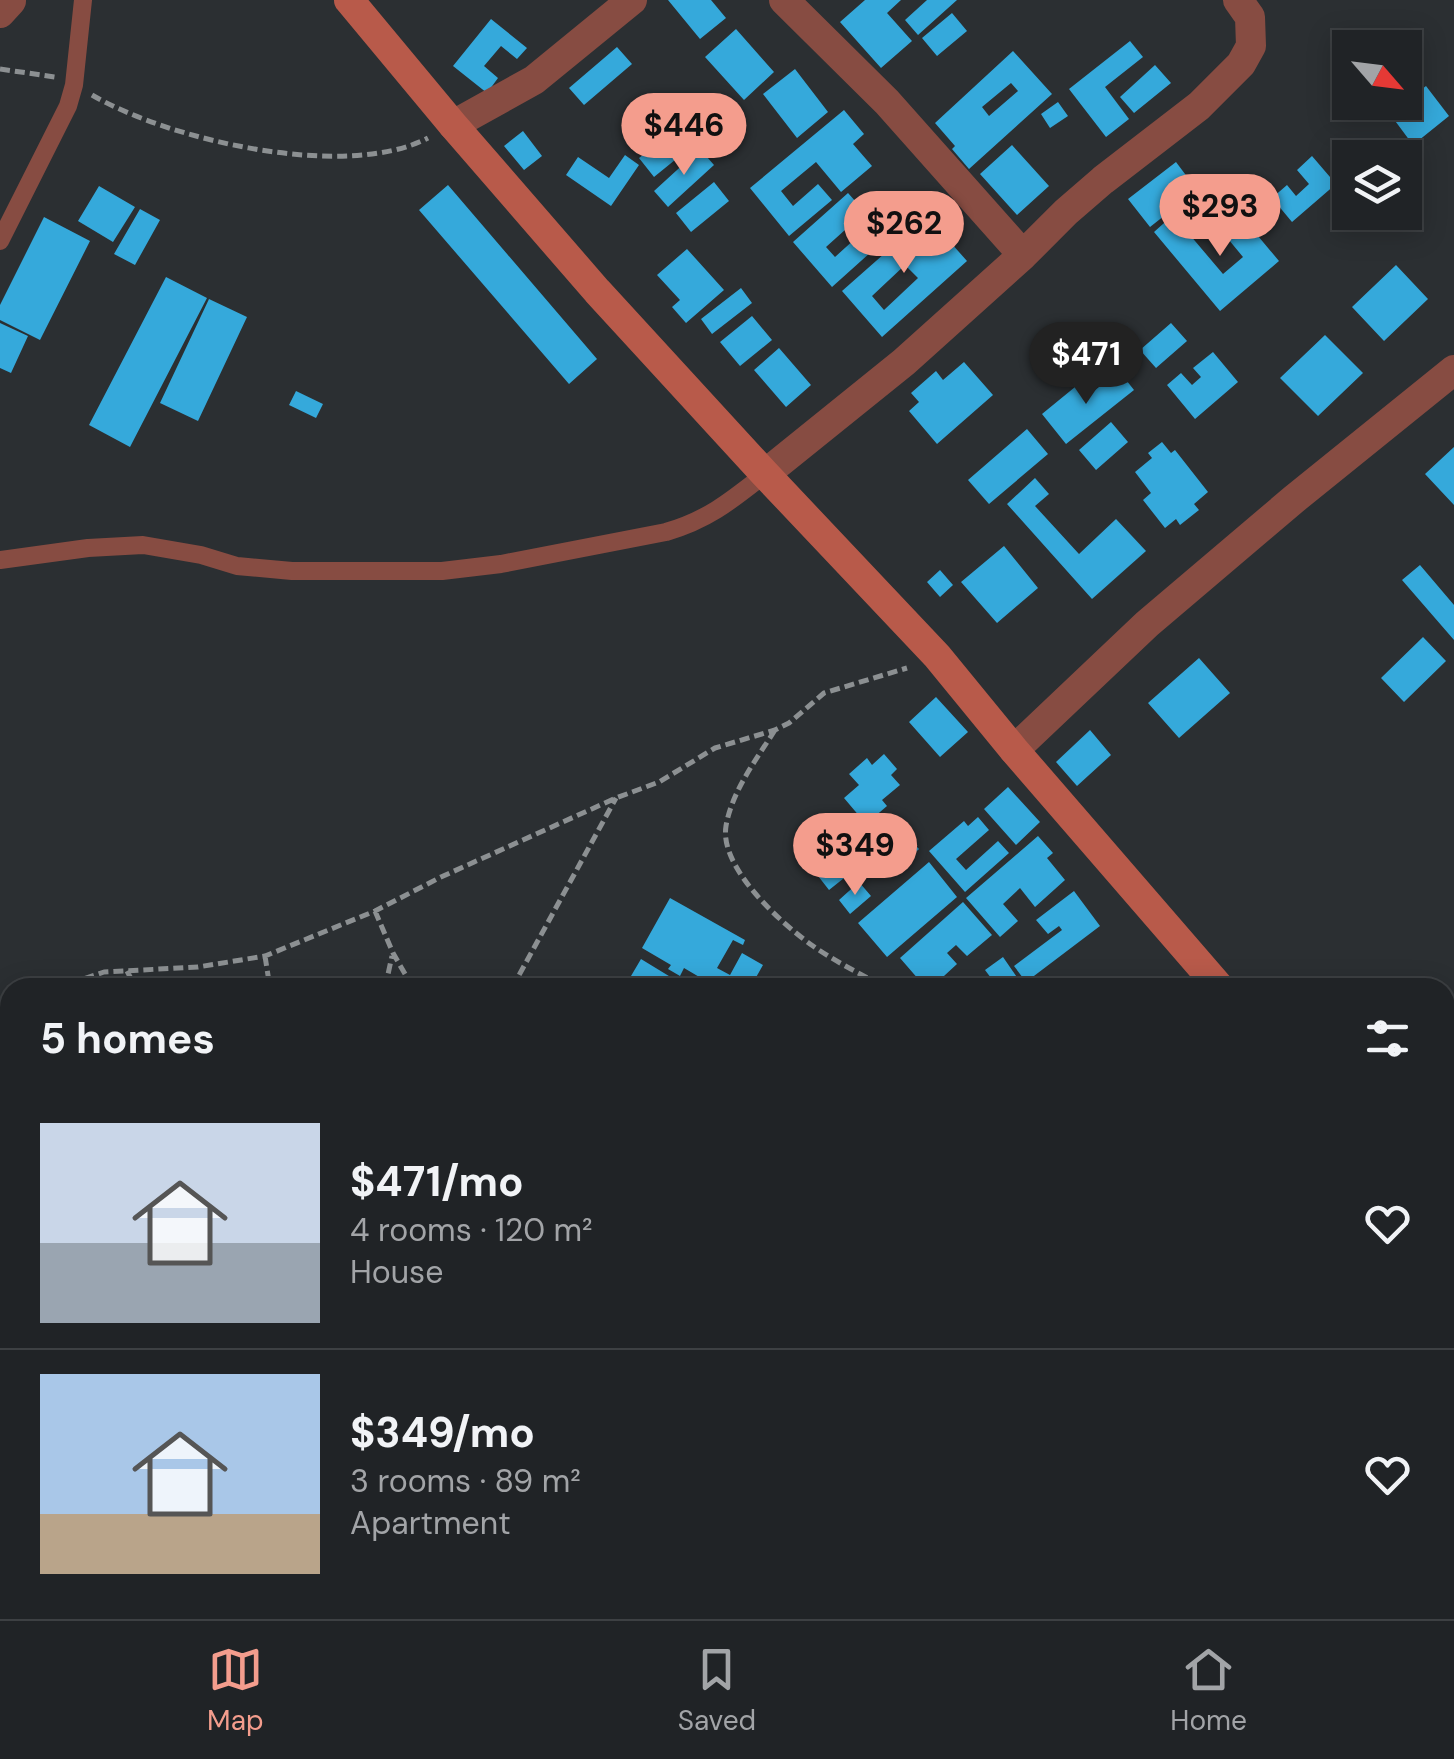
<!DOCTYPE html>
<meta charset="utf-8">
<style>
body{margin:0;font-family:"DM Sans",sans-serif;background:#2d2f32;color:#f1f3f6;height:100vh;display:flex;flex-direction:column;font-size:38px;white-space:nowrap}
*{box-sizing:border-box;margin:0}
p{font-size:32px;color:#a2a4a7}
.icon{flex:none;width:55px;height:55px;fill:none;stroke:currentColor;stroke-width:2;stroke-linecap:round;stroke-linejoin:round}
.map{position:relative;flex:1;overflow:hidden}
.details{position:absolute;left:0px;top:978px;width:1455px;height:642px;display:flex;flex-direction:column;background:#202326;border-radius:30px 30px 0 0;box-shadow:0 5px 25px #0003,0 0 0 2px #3d4043}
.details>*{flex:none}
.needle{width:65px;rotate:118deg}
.fabs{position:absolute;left:1332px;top:30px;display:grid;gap:20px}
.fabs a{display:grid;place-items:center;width:90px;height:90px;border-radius:0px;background:#202326;box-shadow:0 5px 25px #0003,0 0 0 2px #3d4043;font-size:50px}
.price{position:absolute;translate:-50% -85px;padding:0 22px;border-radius:35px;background:#f49d8d;color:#111;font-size:32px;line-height:65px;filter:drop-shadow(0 2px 5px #0008)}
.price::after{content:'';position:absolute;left:50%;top:60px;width:30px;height:22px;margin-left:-15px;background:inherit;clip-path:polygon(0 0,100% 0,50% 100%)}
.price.selected{background:#222;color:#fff}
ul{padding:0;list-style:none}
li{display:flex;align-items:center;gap:30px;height:250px;padding:0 40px}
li+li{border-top:2px solid #3d4043}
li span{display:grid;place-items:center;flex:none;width:280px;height:200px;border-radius:0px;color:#555}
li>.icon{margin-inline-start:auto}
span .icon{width:120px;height:120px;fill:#fffc;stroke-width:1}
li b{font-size:42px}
h2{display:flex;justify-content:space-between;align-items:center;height:120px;padding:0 40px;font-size:42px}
.menu{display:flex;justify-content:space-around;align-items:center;height:140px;border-top:2px solid #3d4043;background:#202326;font-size:28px;color:#a2a4a7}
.menu a{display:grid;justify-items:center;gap:5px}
.menu .selected{color:#f49d8d}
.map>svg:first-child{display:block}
.building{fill:#35a9db;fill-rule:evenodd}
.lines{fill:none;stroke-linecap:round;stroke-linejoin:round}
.path{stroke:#8c9092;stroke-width:5;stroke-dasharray:10 5;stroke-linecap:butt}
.service{stroke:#874c42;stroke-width:18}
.minor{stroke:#874c42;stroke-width:30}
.secondary{stroke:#b85a4a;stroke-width:30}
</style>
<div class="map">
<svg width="1454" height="1619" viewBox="0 0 1454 1619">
<rect width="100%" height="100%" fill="#2b2f32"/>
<path class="building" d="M 668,0 L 711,0 L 726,18 L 700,39 Z
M 865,0 L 901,0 L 887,13 L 912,41 L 881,68 L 840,22 Z
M 927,0 L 957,0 L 918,35 L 905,20 Z
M 952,13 L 967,31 L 937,56 L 922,38 Z
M 491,19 L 527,48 L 517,59 L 501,46 L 484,66 L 498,78 L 487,93 L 453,66 Z
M 736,29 L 774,72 L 744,100 L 705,57 Z
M 1130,41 L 1143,57 L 1105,87 L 1129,119 L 1106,137 L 1069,89 Z
M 617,47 L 632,64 L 584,105 L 569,88 Z
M 1013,51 L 1052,94 L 969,169 L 952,149 L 955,146 L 935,123 ZM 1011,83 L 1018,91 L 989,116 L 982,107 Z
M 1155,65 L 1171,83 L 1134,113 L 1120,97 Z
M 795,69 L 828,112 L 797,138 L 763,94 Z
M 1426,86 L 1449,116 L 1413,145 L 1390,114 Z
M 660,95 L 697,142 L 654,177 L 639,158 L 665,138 L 642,109 Z
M 1058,102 L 1068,116 L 1050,128 L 1041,114 Z
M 844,110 L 864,134 L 853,144 L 872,166 L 841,192 L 816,162 L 781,191 L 793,206 L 818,184 L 832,200 L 789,236 L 750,188 Z
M 523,131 L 542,156 L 524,170 L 504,146 Z
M 1012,145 L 1049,186 L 1017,215 L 980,174 Z
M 700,149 L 714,165 L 668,207 L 654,191 Z
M 625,155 L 639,165 L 611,206 L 566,175 L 578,157 L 609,178 Z
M 1312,156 L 1336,184 L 1292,222 L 1272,198 L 1287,185 L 1296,196 L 1309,184 L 1297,170 Z
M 1176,162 L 1197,190 L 1150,227 L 1128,199 Z
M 714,182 L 729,201 L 691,232 L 676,213 Z
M 448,185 L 597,359 L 569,384 L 419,210 Z
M 99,186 L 135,207 L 113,242 L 78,221 Z
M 848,193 L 865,212 L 826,247 L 835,257 L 867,228 L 881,243 L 832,287 L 793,242 Z
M 140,209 L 160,220 L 135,265 L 114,254 Z
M 1238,212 L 1279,261 L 1220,311 L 1154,232 L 1173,215 L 1223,274 L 1243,257 L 1219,228 Z
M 927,216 L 967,261 L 882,337 L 842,291 ZM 905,265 L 918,278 L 884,310 L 872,296 Z
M 44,217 L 90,241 L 40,340 L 0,320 L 0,305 Z
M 687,249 L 724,290 L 686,323 L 672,307 L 680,300 L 657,275 Z
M 1396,265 L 1428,299 L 1384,341 L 1352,307 Z
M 166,277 L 207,298 L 130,447 L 89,425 Z
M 741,288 L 752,303 L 712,334 L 701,319 Z
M 209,299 L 247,317 L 198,421 L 160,403 Z
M 752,316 L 772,340 L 740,366 L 720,342 Z
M 0,323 L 28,336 L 11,373 L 0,368 Z
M 1171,323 L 1187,341 L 1156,368 L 1140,350 Z
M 1325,335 L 1363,373 L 1318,416 L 1280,378 Z
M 779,348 L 811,385 L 786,407 L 754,370 Z
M 1213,352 L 1238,382 L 1195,419 L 1167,385 L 1181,373 L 1192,385 L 1201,377 L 1193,368 Z
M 964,362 L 993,395 L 937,444 L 909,411 L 919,402 L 911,393 L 936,371 L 943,380 Z
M 1119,371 L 1134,390 L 1066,444 L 1042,414 L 1075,387 L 1084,399 Z
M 296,391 L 323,404 L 316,418 L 289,405 Z
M 1111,422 L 1128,442 L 1096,470 L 1079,450 Z
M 1027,429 L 1048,454 L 989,504 L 968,480 Z
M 1162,442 L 1171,453 L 1175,450 L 1208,492 L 1194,504 L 1199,510 L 1180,525 L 1176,519 L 1165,528 L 1143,500 L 1151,493 L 1135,472 L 1152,458 L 1148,453 Z
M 1454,447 L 1454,505 L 1425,474 Z
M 1035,478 L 1049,494 L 1035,506 L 1079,554 L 1116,519 L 1146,551 L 1092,599 L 1007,504 Z
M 1004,546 L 1038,588 L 997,623 L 961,582 Z
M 1420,565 L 1454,605 L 1454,640 L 1402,580 Z
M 940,570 L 953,585 L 940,597 L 927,582 Z
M 1423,637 L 1446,661 L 1404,702 L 1381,678 Z
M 1199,658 L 1230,693 L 1179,738 L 1148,703 Z
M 936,697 L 968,732 L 940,757 L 909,722 Z
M 1090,730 L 1111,755 L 1077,786 L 1056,762 Z
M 884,754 L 897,769 L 891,775 L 900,785 L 882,800 L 887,806 L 866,824 L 844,798 L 859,785 L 849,774 L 867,758 L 872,765 Z
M 1008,787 L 1040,822 L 1016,845 L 984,809 Z
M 978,817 L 989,830 L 956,859 L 966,870 L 998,841 L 1009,853 L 965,892 L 929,851 L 964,821 L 968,826 Z
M 845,820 L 873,855 L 829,890 L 794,845 L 814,830 L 821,839 Z
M 890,820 L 919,849 L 902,865 L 874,835 Z
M 1038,836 L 1053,853 L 1047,858 L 1065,880 L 1035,907 L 1020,888 L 1003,904 L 1018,921 L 1000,937 L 966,898 Z
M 929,862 L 957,897 L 887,957 L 858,923 Z
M 859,882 L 871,896 L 850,914 L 839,900 Z
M 1074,891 L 1100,926 L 1026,982 L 1014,966 L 1062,930 L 1059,926 L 1048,934 L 1036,920 Z
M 670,898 L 745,940 L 743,945 L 733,940 L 717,968 L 730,975 L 742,953 L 763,965 L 750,988 L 718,988 L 684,968 L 680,976 L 668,969 L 671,965 L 642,948 Z
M 963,902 L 992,935 L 967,956 L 956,945 L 947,953 L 957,964 L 931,988 L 926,988 L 900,958 Z
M 1003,957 L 1021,983 L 1015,988 L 977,988 L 991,978 L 985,970 Z
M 641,959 L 682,984 L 680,988 L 632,988 L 637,979 L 631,976 Z
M 110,1610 L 146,1610 L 146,1619 L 109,1619 Z
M 418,1610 L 483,1610 L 482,1619 L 418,1613 Z
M 769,1610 L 820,1610 L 819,1619 L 768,1619 Z
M 853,1610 L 899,1610 L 895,1619 L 871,1619 Z
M 982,1610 L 1044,1610 L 1062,1619 L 1013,1619 L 1001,1613 L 999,1619 L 978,1619 Z
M 1066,1610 L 1112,1610 L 1108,1619 L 1083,1619 Z"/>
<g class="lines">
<path class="path" d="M 0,69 L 55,77
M 92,95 C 169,140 345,181 428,138
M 775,730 C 756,760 732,791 726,826 C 719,868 782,924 813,946 C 836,962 862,975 887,988
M 375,911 L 393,953 L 413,988
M 265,956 L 270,988
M 127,971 L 136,988
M 56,988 L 104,972 L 198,967 L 265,956 L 375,911 L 441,877 L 616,798 L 659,782 L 715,748 L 775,730 L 789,723 L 824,693 L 907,668
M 385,988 L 392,956
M 512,988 L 616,798
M 0,1020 L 10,1013
M 1445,1042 L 1454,1044
M 0,1089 L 10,1071
M 0,1426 L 10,1435
M 0,1444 L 10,1438
M 0,1482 L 10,1480
M 1445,1527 L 1454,1522"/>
<path class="service" d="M 0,241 L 68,106 L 74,85 L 83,0
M 0,560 L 88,548 L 143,545 L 201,555 L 237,566 L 292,571 L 442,571 L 501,564 L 666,532 C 708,520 732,500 765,474"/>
<path class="minor" d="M 784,0 L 887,102 L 1023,255
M 0,13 L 11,1
M 453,125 L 534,80 L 632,0
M 765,474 L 904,362 L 1023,255 L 1066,212 L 1103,180 L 1199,106 L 1241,64 L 1251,46 L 1250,17 L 1238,0
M 1014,750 L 1147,624 L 1293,500 L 1454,370
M 842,1610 L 843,1619
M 283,1619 L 285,1610
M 1331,1619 L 1335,1610"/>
<path class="secondary" d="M 349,0 L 453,125 L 597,291 L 765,474 L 937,656 L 1014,750 L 1220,988
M 1445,1255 L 1454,1266"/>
</g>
</svg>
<div class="fabs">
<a><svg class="needle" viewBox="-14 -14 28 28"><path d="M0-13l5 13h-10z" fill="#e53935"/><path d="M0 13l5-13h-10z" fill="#a2a4a7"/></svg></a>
<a><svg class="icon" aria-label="layers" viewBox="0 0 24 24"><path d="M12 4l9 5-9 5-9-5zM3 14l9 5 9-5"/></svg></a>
</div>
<b class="price" style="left:684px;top:178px">$446</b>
<b class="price" style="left:1220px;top:259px">$293</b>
<b class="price" style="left:904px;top:276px">$262</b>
<b class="price selected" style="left:1086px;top:407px">$471</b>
<b class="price" style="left:855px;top:898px">$349</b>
<section class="details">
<h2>5 homes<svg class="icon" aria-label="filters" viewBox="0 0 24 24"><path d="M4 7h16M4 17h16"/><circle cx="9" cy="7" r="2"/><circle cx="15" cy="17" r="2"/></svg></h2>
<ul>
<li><span style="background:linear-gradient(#c9d6e8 60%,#9aa5b1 0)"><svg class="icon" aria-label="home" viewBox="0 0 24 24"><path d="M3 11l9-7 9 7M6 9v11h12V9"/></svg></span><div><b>$471/mo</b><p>4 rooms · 120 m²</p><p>House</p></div><svg class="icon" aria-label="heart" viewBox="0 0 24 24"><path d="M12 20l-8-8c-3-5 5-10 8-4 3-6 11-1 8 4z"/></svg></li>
<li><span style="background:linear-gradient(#a9c7e8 70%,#b9a48a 0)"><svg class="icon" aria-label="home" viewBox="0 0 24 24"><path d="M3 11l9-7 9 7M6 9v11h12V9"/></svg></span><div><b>$349/mo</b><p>3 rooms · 89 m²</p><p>Apartment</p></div><svg class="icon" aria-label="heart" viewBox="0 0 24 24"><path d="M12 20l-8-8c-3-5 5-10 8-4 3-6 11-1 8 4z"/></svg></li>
</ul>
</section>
</div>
<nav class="menu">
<a class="selected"><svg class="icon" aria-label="map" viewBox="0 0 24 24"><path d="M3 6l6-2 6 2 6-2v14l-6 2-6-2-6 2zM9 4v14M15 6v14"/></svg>Map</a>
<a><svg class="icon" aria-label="saved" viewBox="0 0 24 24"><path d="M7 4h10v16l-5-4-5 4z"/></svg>Saved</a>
<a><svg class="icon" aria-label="home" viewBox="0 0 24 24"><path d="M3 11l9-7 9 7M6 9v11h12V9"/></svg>Home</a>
</nav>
